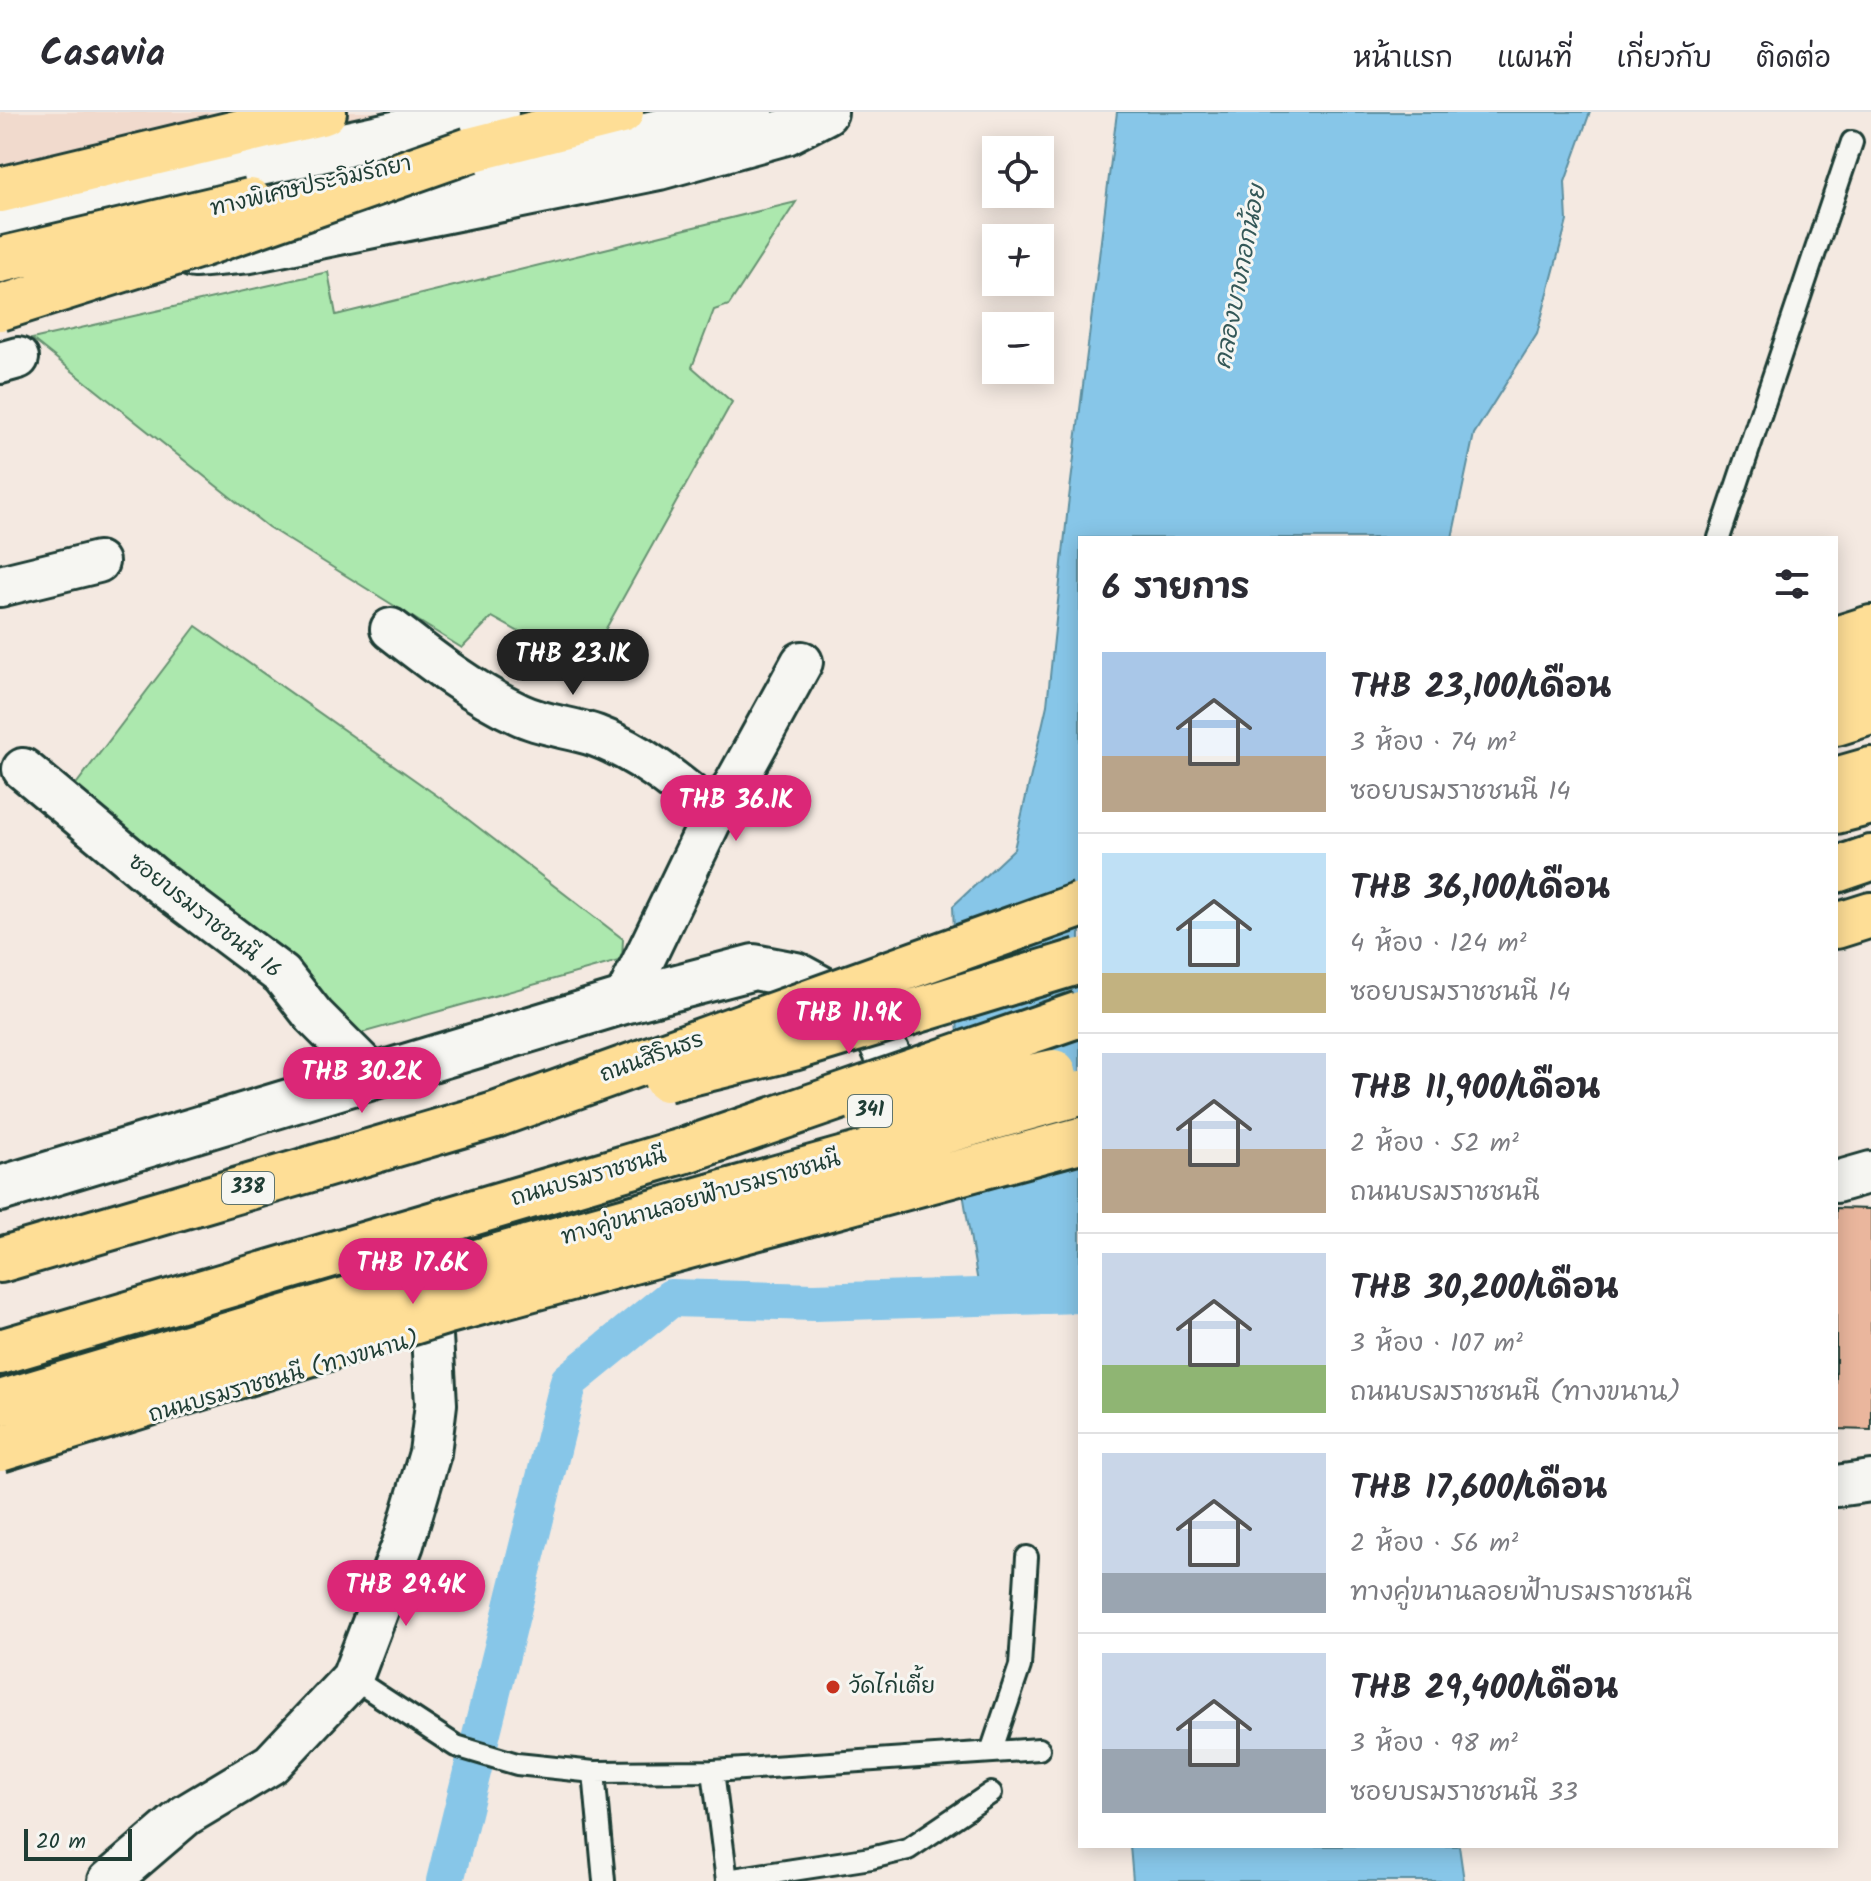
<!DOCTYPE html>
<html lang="th">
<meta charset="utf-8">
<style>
body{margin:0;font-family:Kalam,"Playpen Sans Thai",sans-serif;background:#f2f2f3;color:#2b2b33;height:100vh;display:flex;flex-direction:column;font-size:30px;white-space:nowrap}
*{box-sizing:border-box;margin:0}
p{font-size:26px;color:#7c7c81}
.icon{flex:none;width:44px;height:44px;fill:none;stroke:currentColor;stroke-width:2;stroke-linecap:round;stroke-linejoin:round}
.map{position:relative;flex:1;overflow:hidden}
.panel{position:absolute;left:1078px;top:424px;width:760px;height:1312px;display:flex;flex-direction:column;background:#fff;border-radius:0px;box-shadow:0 4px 20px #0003}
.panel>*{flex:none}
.controls{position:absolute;left:982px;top:24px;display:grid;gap:16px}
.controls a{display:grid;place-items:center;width:72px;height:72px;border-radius:0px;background:#fff;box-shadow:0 4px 20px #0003;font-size:40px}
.scale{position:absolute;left:24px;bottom:20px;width:108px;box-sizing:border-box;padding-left:8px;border:4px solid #1f3d34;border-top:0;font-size:22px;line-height:28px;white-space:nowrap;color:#1f3d34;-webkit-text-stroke:6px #f6f6f2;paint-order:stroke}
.price{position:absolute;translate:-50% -68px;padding:0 18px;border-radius:28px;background:#db2777;color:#fff;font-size:26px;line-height:52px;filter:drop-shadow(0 2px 4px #0008)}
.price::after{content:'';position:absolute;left:50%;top:48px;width:24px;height:18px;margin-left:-12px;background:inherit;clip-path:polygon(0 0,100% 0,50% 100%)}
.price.current{background:#222;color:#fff}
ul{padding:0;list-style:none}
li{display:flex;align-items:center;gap:24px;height:200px;padding:0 24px}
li+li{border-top:2px solid #e1e1e2}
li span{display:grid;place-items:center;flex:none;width:224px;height:160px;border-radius:0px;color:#555}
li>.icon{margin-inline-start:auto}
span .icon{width:96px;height:96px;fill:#fffc;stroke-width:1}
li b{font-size:34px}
h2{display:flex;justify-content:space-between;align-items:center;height:96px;padding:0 24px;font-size:34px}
header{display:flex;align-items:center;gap:48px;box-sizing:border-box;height:112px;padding:0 40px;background:#fff;border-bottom:2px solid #e1e1e2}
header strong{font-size:38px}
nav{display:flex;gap:44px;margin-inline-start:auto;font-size:28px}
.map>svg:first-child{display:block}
.built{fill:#f1dacd}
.green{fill:#ace8ae;stroke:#669271;stroke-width:2}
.water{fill:#87c6e8;stroke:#5d8fa0;stroke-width:2}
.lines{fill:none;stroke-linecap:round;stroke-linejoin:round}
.canal{stroke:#87c6e8;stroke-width:38}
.building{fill:#eab69d;stroke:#1f3d34;stroke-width:2}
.lane-casing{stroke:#1f3d34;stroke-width:26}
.street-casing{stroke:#1f3d34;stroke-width:46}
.secondary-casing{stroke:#1f3d34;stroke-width:50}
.primary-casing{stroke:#1f3d34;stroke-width:50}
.highway-casing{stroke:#1f3d34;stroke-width:50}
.lane{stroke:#f6f6f2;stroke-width:20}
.street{stroke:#f6f6f2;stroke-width:40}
.secondary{stroke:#f6f6f2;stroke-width:44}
.primary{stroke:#fede96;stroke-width:44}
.highway{stroke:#fede96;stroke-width:44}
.primary-bridge-casing{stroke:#1f3d34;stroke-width:50;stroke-linecap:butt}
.highway-bridge-casing{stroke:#1f3d34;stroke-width:50;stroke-linecap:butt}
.primary-bridge{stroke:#fede96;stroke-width:44}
.highway-bridge{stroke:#fede96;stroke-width:44}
.poi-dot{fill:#c8321e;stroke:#f6f6f2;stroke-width:3}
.labels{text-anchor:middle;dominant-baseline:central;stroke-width:6;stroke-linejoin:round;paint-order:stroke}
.shield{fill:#f6f6f2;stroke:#60746d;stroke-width:2}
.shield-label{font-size:20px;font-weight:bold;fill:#1f3d34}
.street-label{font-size:22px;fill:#1f3d34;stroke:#f6f6f2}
.poi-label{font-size:22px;fill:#1f3d34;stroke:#f6f6f2;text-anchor:start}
.water-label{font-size:24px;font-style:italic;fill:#345858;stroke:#f6f6f2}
</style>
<header>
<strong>Casavia</strong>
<nav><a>หน้าแรก</a><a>แผนที่</a><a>เกี่ยวกับ</a><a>ติดต่อ</a></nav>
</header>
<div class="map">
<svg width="1871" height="1769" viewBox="0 0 1871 1769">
<rect width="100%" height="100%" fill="#f4e9e1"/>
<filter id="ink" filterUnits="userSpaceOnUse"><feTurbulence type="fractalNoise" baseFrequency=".0125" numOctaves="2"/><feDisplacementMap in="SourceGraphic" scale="16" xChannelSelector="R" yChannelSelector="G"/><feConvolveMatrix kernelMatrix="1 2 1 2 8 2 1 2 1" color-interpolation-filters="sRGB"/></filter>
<g filter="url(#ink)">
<path class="built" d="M 0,0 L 407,0 L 0,96 Z"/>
<path class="green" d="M 796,90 L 729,193 L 714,198 L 692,255 L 732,290 L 584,556 L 492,505 L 462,536 L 268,415 L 32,227 L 328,160 L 336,203 Z
M 196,514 L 439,685 L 623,827 L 622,848 L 351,924 L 71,679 Z"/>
<path class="water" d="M 1117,0 L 1590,0 L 1565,70 L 1567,109 L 1537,222 L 1474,322 L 1452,426 L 1080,426 L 1080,1192 L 982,1195 L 964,1087 L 953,794 L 1014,737 L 1047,593 L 1068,394 Z
M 1130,1734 L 1459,1734 L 1464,1769 L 1133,1769 Z"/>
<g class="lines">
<path class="canal" d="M 445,1769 L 569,1269 L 671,1186 L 814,1190 L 1080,1182"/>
</g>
<path class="building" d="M 1836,1096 L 1871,1097 L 1871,1318 L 1836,1317 Z"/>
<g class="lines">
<defs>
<path id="lane" d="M 1719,426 L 1852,30
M 352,1566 L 456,1634 L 517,1652 L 594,1660 L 713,1659 L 1039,1637
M 991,1640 L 1020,1554 L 1027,1445
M 713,1659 L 727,1769
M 594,1660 L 604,1769
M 727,1768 L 871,1746 L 908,1737 L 991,1681"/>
<path id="street" d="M 0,251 L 18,246
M 0,474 L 98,450
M 391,517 C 432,549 472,580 519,602 C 544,614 571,615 596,624 C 642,641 678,672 714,702
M 23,657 L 161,772 L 282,863 L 314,904 L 374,964
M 624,889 L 714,702 L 735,672 L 802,550
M 1836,1070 L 1871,1060
M 1836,1374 L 1871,1369
M 109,1769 L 186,1703 L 271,1652 L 352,1566 L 403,1432 L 430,1341 L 436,1292 L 432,1224"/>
<path id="secondary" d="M 408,75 L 751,0
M 0,107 L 496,0
M 194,143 L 250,138 L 659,55 L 786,20 L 825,0
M 0,1077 L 624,889 L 754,855 L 796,863 L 844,889 L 881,929 L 898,966 L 902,1002"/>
<path id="primary" d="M 1836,527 L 1871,516
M 1836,568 L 1871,557
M 1836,611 L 1871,600
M 1836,668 L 1871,658
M 1836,699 L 1871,690
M 1836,758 L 1871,746
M 1836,814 L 1871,803
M 0,1148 L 495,1003
M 0,1240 L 686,1038"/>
<path id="highway" d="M 470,38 L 621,0
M 0,78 L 324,0"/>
</defs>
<use href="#lane" class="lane-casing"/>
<use href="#street" class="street-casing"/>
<use href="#secondary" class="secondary-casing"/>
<use href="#primary" class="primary-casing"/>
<use href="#highway" class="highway-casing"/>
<use href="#lane" class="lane"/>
<use href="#street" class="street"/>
<use href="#secondary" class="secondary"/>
<use href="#primary" class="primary"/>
<use href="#highway" class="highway"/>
<defs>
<path id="primary-bridge" d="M 666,967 L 793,936 L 1080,849
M 868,999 L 1054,960
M 495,1003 L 1080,793
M 686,1038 L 1080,902
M 0,1291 L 416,1167 L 1080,981
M 0,1337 L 448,1199 L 1080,1028"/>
<path id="highway-bridge" d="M 0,148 L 250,89
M 0,196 L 200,133 L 470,38"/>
</defs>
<use href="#primary-bridge" class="primary-bridge-casing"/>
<use href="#highway-bridge" class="highway-bridge-casing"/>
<use href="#primary-bridge" class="primary-bridge"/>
<use href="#highway-bridge" class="highway-bridge"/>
</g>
</g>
<circle class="poi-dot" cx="833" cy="1575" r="8"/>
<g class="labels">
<g class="shield">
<rect x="848" y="983" width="44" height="32" rx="6"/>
<rect x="222" y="1060" width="52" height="32" rx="6"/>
</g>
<g class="shield-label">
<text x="870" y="999">341</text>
<text x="248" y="1076">338</text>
</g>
<g class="street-label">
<text transform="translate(311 75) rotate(-13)">ทางพิเศษประจิมรัถยา</text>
<text transform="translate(204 805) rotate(38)">ซอยบรมราชชนนี 16</text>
<text transform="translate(652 946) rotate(-20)">ถนนสิรินธร</text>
<text transform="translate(589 1066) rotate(-16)">ถนนบรมราชชนนี</text>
<text transform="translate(701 1087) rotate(-16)">ทางคู่ขนานลอยฟ้าบรมราชชนนี</text>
<text transform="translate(284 1266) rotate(-16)">ถนนบรมราชชนนี (ทางขนาน)</text>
</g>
<g class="poi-label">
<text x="849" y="1575">วัดไก่เตี้ย</text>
</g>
<g class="water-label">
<text transform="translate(1241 165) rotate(-79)">คลองบางกอกน้อย</text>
</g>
</g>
</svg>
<div class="controls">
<a><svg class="icon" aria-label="locate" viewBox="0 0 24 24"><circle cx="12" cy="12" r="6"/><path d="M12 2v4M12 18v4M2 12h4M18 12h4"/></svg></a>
<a>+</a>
<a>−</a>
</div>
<div class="scale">20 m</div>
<b class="price current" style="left:573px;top:585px">THB 23.1K</b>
<b class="price" style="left:736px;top:731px">THB 36.1K</b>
<b class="price" style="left:849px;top:944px">THB 11.9K</b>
<b class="price" style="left:362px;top:1003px">THB 30.2K</b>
<b class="price" style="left:413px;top:1194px">THB 17.6K</b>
<b class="price" style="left:406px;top:1516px">THB 29.4K</b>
<section class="panel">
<h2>6 รายการ<svg class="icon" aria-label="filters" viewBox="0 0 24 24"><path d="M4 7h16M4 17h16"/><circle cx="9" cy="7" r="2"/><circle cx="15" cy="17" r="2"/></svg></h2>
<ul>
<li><span style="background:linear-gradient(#a9c7e8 65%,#b9a48a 0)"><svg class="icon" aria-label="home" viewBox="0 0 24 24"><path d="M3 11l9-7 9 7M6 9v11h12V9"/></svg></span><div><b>THB 23,100/เดือน</b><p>3 ห้อง · 74 m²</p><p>ซอยบรมราชชนนี 14</p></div></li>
<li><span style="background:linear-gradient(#bfe0f5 75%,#c2b280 0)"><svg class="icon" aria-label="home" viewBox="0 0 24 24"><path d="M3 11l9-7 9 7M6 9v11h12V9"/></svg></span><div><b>THB 36,100/เดือน</b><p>4 ห้อง · 124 m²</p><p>ซอยบรมราชชนนี 14</p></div></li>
<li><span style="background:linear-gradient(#c9d6e8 60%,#b9a48a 0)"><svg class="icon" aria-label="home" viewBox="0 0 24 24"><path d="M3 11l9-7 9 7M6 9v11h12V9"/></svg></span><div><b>THB 11,900/เดือน</b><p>2 ห้อง · 52 m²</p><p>ถนนบรมราชชนนี</p></div></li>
<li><span style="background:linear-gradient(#c9d6e8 70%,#8fb573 0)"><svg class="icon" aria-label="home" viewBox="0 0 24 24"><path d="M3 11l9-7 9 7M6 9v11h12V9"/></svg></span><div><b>THB 30,200/เดือน</b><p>3 ห้อง · 107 m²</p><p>ถนนบรมราชชนนี (ทางขนาน)</p></div></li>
<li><span style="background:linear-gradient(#c9d6e8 75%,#9aa5b1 0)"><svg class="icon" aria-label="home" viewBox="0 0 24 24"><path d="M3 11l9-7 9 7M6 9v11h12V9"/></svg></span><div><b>THB 17,600/เดือน</b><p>2 ห้อง · 56 m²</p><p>ทางคู่ขนานลอยฟ้าบรมราชชนนี</p></div></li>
<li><span style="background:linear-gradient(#c9d6e8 60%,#9aa5b1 0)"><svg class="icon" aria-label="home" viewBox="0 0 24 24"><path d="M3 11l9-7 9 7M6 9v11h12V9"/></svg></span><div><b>THB 29,400/เดือน</b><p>3 ห้อง · 98 m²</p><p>ซอยบรมราชชนนี 33</p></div></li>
</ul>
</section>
</div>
